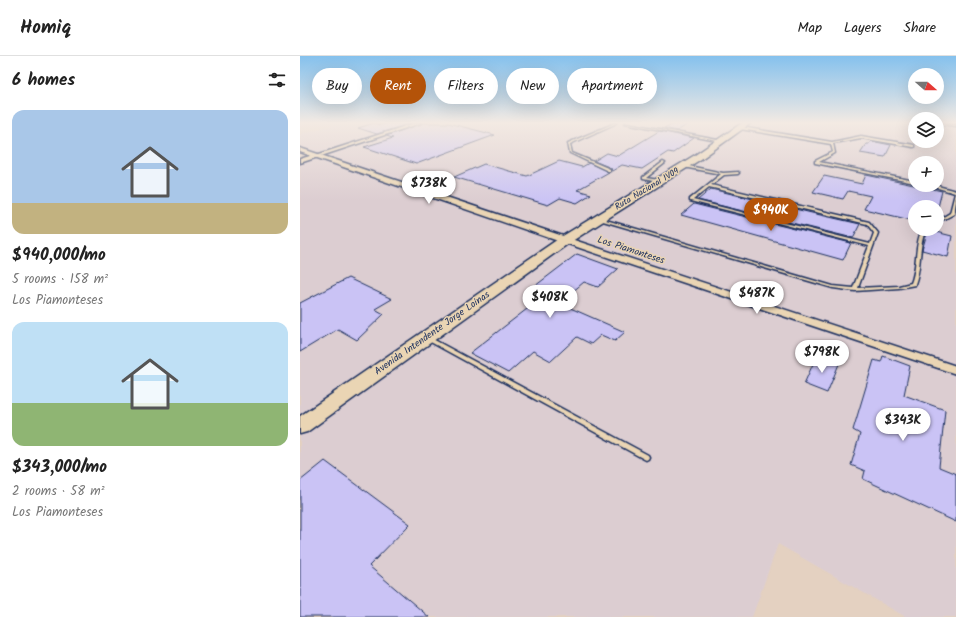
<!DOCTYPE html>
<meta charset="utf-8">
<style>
body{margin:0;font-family:Kalam,sans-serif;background:#f6f6f6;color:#222;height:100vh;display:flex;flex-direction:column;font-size:15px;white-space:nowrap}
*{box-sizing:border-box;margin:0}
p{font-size:13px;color:#767676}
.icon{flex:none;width:22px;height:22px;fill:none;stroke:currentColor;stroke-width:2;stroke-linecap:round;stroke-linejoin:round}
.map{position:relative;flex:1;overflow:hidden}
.details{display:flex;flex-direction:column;background:#fff;width:300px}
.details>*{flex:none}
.top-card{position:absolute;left:12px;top:12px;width:380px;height:36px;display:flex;gap:8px}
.needle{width:26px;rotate:110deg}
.buttons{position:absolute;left:608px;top:12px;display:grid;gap:8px}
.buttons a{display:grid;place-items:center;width:36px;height:36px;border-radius:50%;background:#fff;box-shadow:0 4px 16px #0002;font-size:20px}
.price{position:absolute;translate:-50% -34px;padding:0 9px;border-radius:14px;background:#fff;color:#222;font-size:13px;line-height:26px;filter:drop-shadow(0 1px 2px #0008)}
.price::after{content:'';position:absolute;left:50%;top:24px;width:12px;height:9px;margin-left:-6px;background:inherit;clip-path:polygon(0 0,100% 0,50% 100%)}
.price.current{background:#b45309;color:#fff}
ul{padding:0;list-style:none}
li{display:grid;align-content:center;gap:8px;height:212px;padding:0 12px}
li span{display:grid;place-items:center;height:124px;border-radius:12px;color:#555}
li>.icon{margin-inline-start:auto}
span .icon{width:72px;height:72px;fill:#fffc;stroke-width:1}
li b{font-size:17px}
h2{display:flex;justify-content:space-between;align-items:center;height:48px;padding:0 12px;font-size:17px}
.chip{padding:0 14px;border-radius:18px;background:#fff;box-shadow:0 4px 16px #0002;font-size:14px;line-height:36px}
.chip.current{background:#b45309;color:#fff}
header{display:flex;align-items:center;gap:24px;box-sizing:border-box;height:56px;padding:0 20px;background:#fff;border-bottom:1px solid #e0e0e0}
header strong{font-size:19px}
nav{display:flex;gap:22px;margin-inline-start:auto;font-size:14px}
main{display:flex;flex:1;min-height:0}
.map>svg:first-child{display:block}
.built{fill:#dccdd1;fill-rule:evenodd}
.building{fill:#cac3f5;stroke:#1b2f5e}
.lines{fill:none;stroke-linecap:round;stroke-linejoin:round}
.service-casing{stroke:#1b2f5e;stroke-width:3}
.minor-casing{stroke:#1b2f5e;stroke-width:3}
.tertiary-casing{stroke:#1b2f5e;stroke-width:3}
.secondary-casing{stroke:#1b2f5e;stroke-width:3}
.primary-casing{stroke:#1b2f5e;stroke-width:3}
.service{fill:#ead5b4;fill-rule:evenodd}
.minor{fill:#ead5b4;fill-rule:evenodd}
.tertiary{fill:#ead5b4;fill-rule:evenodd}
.secondary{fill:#ead5b4;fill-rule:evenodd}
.primary{fill:#ead5b4;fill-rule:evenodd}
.labels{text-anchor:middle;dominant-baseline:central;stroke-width:3;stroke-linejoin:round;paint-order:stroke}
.far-street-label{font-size:9px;fill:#1b2f5e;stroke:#ead5b4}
.street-label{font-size:10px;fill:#1b2f5e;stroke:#ead5b4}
</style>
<header>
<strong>Homiq</strong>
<nav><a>Map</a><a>Layers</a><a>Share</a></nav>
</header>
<main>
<section class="details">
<h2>6 homes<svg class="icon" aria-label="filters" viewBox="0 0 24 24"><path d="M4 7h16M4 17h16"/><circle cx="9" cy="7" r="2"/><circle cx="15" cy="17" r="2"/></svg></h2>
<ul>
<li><span style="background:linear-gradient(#a9c7e8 75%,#c2b280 0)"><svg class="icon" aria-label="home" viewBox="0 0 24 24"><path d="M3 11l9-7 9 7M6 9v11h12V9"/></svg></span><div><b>$940,000/mo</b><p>5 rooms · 158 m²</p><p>Los Piamonteses</p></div></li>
<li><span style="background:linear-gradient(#bfe0f5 65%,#8fb573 0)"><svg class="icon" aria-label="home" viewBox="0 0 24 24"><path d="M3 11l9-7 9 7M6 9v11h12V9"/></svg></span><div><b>$343,000/mo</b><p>2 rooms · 58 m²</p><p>Los Piamonteses</p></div></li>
</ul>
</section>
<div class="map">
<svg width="656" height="561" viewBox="0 0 656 561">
<rect width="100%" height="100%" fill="#e4d1c1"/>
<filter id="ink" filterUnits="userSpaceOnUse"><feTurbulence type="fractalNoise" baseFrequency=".025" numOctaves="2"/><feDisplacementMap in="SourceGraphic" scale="8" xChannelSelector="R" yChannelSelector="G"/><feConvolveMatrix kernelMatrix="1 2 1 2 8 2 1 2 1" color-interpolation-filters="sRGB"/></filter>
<g filter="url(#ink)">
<path class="built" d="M 41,67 L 615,67 L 615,85 L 637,85 L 637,67 L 656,67 L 656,561 L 606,561 L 478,488 L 452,561 L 0,561 L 0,105 L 16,100 L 0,94 L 0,78 ZM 615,107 L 637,107 L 637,129 L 615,129 ZM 615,151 L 637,151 L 637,173 L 615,173 Z"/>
<path class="building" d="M 74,67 L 80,69 L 86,67 L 111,67 L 77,78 L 58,72 Z
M 122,67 L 148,67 L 195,79 L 116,108 L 64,91 L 93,82 L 86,80 Z
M 374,67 L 390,67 L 377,75 L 364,72 Z
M 359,75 L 394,82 L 373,97 L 368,96 L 342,113 L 322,109 L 312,115 L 311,112 L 294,105 L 307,97 L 318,100 Z
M 571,85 L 591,89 L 585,101 L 560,97 L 566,88 L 569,88 Z
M 259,105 L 282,111 L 289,107 L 309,116 L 277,134 L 291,138 L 277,147 L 260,142 L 248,149 L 154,121 L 184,108 L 227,120 Z
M 566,119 L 642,135 L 638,151 L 615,151 L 615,165 L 564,153 L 571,140 L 548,135 L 543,143 L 513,136 L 524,120 L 562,128 Z
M 411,133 L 516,158 L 560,168 L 553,182 L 398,144 Z
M 394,148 L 551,187 L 543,204 L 381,159 Z
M 628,174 L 652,180 L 648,201 L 622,194 Z
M 277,198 L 318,213 L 298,231 L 284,226 L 259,247 L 325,276 L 315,285 L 301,279 L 291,288 L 277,281 L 251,305 L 233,295 L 208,317 L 170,297 L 249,236 L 235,230 Z
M 48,222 L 92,243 L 75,253 L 84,258 L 57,284 L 38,273 L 0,296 L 0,247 Z
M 517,299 L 539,308 L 527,337 L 504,328 Z
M 583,300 L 610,310 L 604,339 L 645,354 L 639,411 L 656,418 L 656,466 L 563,423 L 565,415 L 551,409 L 560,378 L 553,374 L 574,304 L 581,306 Z
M 25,405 L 110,468 L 69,510 L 129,561 L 0,561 L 0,425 Z"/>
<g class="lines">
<defs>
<path id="service" d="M 315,67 L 317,67 L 270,88 L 272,97 L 310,113 L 310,115 L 308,115 L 270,97 L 268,87 Z
M 325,67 L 328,67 L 423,85 L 422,86 Z
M 642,67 L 656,68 L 656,70 L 643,68 Z
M 441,71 L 532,86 L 561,80 L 614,89 L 614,91 L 613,91 L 561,82 L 533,87 L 535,97 L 519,106 L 615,125 L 615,127 L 515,107 L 515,105 L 533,96 L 531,88 L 440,73 Z
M 363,106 L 365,107 L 346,122 L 359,124 L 359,126 L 343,123 L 343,121 Z
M 384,109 L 423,117 L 438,116 L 439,117 L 438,118 L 424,119 L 411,129 L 569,166 L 578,177 L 558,232 L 599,230 L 611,227 C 618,210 614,190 622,173 L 626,173 C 618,191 622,210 615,228 L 615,229 L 599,232 L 555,235 L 533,232 L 296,163 L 299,162 L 533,230 L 553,232 L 569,190 L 390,145 L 390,143 L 421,118 L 383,111 L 383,110 ZM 409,131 L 567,168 L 574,177 L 570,188 L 393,144 Z
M 628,129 L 634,129 L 656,135 L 656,146 L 654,158 L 637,167 L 637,165 L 650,157 L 655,137 Z
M 127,280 L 348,399 L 349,401 L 348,403 L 346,404 L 344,403 L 125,283 L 124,282 Z"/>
<path id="minor" d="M 115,67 L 121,67 L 18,101 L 13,100 Z
M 262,182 L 268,182 L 656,310 L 656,318 L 262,186 Z"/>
<path id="tertiary" d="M 16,98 L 19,100 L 18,101 L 0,107 L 0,103 Z"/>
<path id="secondary" d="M 0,92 L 269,182 L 270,184 L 269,186 L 261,186 L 0,96 Z"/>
<path id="primary" d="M 442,67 L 451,67 L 401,103 L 269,187 L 7,376 L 0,378 L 0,360 L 261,181 L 395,99 Z"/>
</defs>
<use href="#service" class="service-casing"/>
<use href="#minor" class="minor-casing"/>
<use href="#tertiary" class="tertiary-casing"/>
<use href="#secondary" class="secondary-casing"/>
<use href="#primary" class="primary-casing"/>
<use href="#service" class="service"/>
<use href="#minor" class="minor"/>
<use href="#tertiary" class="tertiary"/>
<use href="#secondary" class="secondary"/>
<use href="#primary" class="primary"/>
</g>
</g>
<linearGradient id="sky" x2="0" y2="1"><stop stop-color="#85c1ed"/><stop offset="0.46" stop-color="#f3eae3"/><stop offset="1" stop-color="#f3eae3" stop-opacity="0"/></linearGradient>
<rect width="656" height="145" fill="url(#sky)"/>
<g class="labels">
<g class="far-street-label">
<text transform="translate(347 133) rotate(-31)">Ruta Nacional 1V09</text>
</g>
<g class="street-label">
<text transform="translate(331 194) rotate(18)">Los Piamonteses</text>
<text transform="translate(132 277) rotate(-35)">Avenida Intendente Jorge Loinas</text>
</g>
</g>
</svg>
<div class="buttons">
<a><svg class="needle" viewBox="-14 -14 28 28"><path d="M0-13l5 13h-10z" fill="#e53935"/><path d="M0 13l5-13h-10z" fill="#767676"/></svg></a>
<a><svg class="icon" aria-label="layers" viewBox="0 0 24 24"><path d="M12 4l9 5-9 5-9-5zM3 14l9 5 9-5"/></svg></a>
<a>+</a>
<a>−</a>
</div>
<b class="price" style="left:129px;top:149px">$738K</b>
<b class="price current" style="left:471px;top:176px">$940K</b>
<b class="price" style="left:457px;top:259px">$487K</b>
<b class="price" style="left:250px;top:263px">$408K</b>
<b class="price" style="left:522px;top:318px">$798K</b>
<b class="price" style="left:603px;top:386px">$343K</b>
<div class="top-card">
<a class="chip">Buy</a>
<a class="chip current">Rent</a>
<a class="chip">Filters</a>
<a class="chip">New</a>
<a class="chip">Apartment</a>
</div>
</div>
</main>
